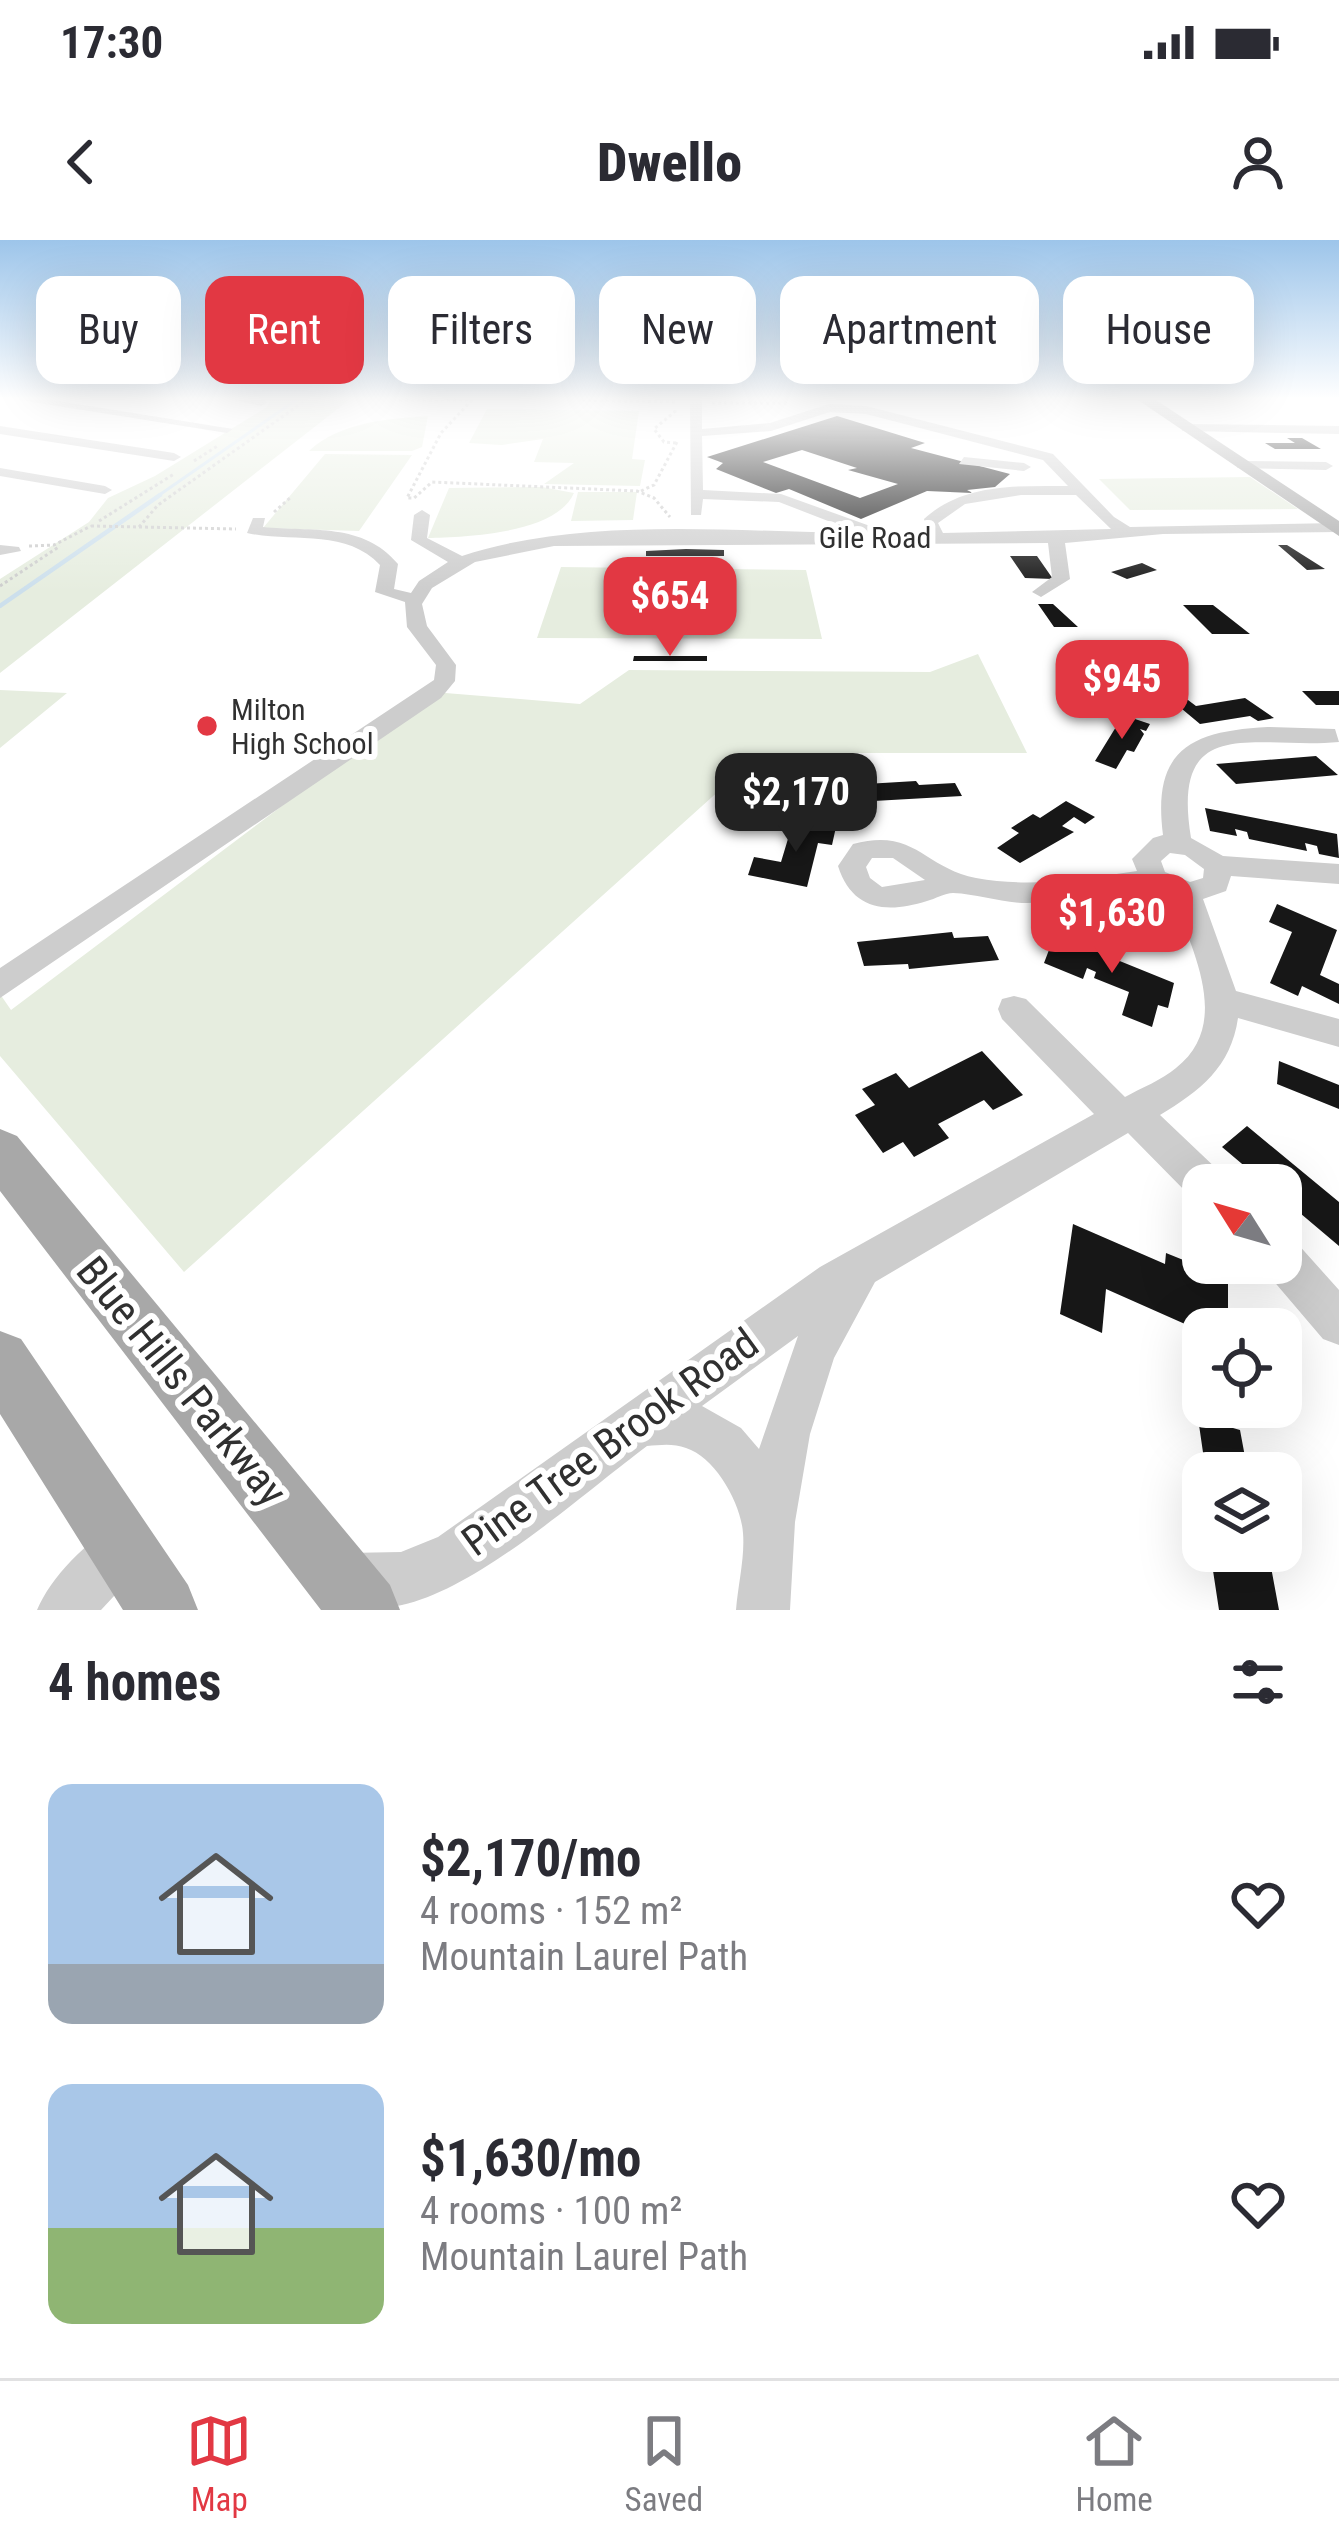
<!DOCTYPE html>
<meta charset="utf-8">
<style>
body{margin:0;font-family:"Roboto Condensed",sans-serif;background:#f2f2f3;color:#2b2b33;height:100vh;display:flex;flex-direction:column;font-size:45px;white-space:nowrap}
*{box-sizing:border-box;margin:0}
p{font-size:39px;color:#7c7c81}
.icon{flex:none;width:66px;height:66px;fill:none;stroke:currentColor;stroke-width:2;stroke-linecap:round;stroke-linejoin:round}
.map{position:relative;height:1370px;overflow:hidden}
.panel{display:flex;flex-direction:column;background:#fff;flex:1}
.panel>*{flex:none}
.banner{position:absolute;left:36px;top:36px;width:1269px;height:108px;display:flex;gap:24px}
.needle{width:78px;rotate:307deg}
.controls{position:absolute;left:1182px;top:924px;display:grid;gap:24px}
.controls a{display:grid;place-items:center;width:120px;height:120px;border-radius:24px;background:#fff;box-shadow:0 12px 48px #0002;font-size:60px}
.price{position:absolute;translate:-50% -102px;padding:0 27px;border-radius:24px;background:#e23843;color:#fff;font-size:39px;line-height:78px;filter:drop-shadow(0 3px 6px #0008)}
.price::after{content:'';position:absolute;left:50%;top:72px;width:36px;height:27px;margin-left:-18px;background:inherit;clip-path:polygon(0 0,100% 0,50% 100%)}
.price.current{background:#222;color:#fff}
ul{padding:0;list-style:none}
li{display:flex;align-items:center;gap:36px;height:300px;padding:0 48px}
li span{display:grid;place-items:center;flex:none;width:336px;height:240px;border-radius:24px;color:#555}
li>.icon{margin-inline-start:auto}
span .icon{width:144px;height:144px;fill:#fffc;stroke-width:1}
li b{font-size:51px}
h2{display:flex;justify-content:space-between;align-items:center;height:144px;padding:0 48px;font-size:51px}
.pill{padding:0 42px;border-radius:24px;background:#fff;box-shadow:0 12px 48px #0002;font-size:42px;line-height:108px}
.pill.current{background:#e23843;color:#fff}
.status{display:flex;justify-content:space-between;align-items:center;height:84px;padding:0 60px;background:#fff;direction:ltr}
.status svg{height:33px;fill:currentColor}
header{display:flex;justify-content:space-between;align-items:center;height:156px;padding:0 48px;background:#fff;font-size:54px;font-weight:800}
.menu{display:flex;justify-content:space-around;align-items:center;height:168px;border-top:3px solid #e1e1e2;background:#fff;font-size:33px;color:#7c7c81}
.menu a{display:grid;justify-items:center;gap:6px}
.menu .current{color:#e23843}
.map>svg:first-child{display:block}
.green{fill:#e6eddf}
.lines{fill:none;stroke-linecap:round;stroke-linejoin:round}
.stream-far1{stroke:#ccdfec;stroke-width:3}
.stream{stroke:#ccdfec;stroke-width:4.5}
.building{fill:#171717;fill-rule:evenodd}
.path{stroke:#cdcdcd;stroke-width:3;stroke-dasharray:3 3;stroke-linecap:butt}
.minor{fill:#cdcdcd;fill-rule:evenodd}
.major{fill:#a8a8a8;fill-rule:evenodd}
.poi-dot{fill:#e23843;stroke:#fff;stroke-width:4.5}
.labels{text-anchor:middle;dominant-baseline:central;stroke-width:12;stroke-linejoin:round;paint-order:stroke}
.far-street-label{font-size:30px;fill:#303030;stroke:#fff}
.far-poi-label{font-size:30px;fill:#303030;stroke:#fff;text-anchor:start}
.near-street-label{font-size:42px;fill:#303030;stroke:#fff}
</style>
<div class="status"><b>17:30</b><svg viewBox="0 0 49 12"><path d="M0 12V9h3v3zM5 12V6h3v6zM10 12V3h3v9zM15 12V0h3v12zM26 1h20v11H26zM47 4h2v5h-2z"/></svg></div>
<header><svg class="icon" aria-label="back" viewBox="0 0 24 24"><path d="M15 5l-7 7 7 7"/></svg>Dwello<svg class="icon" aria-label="person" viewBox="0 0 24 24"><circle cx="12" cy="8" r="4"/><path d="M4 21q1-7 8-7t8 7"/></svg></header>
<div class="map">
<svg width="1339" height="1370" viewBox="0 0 1339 1370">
<rect width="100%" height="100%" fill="#fff"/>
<path class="green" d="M 270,160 L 349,160 L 0,433 L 0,339 L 89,282 L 108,258 L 155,236 L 267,167 Z
M 487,169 L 639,171 L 632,219 L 645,220 L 640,246 L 544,244 L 574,223 L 534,222 L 543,199 L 502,205 L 469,203 Z
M 428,176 L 422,207 L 412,211 L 309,211 C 340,182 387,179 428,176 Z
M 325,214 L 412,215 L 359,291 L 263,288 Z
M 1250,237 L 1298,269 L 1130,270 L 1099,239 Z
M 542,247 L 574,253 C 556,294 466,297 428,298 L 449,248 Z
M 578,252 L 637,252 L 633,280 L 571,281 Z
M 561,327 L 806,330 L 822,399 L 537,398 Z
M 978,414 L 1027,513 L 761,513 L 184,1032 L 0,816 L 0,754 L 11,770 L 433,452 L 580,464 L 629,430 L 930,432 Z
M 0,450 L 67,453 L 0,508 Z"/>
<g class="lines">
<path class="stream-far1" d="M 155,258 L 296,160"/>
<path class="stream" d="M 0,366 L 160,255"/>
</g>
<path class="building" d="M 837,176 L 925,203 L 911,208 L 1010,234 L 995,247 L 967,250 L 973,253 L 927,251 L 861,279 L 789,249 L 776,253 L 716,229 L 723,223 L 707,217 ZM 802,210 L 857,228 L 848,230 L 898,244 L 860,258 L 763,222 Z
M 1287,198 L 1302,198 L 1321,209 L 1275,209 L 1265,203 L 1295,203 Z
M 1278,305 L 1287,305 L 1325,329 L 1307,330 Z
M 686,309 L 724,310 L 724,316 L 646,316 L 646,311 Z
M 1010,316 L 1037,316 L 1053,339 L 1025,338 Z
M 1142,323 L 1157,330 L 1127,339 L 1111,332 Z
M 1038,364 L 1053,364 L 1078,387 L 1054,387 Z
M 1183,365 L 1213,365 L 1250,394 L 1212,394 Z
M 634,416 L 707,416 L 707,421 L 633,421 Z
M 1302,451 L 1339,451 L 1339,465 L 1316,465 Z
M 1184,457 L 1196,466 L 1245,458 L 1274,478 L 1258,481 L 1250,476 L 1200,484 L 1170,459 Z
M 1129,477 L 1150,484 L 1146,491 L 1140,489 L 1144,494 L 1134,512 L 1127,510 L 1116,529 L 1095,521 L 1119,482 L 1125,484 Z
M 1316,516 L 1338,535 L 1236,544 L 1216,524 Z
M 916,541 L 919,545 L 955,543 L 962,556 L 856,562 L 849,545 Z
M 1066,561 L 1095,577 L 1085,584 L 1074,577 L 1062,586 L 1074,592 L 1020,623 L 997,608 L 1019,593 L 1011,588 L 1033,574 L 1040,578 Z
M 1205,568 L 1337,594 L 1339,618 L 1319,614 L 1317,606 L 1305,603 L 1307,611 L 1249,599 L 1247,592 L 1235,589 L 1237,596 L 1210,591 Z
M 794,579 L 836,587 L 832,605 L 818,603 L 807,647 L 748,635 L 754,617 L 781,622 Z
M 1277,664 L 1337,690 L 1320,735 L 1339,744 L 1339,764 L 1302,746 L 1298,756 L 1270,743 L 1292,692 L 1269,682 Z
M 1057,689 L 1097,705 L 1095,711 L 1174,743 L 1168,768 L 1158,765 L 1152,787 L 1122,775 L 1129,752 L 1094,738 L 1096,732 L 1087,728 L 1083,739 L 1044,723 Z
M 952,692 L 954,698 L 988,696 L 999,720 L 909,729 L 908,724 L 864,726 L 857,702 Z
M 982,811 L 1023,855 L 993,870 L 984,860 L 938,884 L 949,898 L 914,917 L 903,902 L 883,913 L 855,875 L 875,865 L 862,849 L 896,833 L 909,848 Z
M 1279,821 L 1339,845 L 1339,869 L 1277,844 Z
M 1247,886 L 1339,962 L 1339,1006 L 1281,957 L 1281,945 L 1267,945 L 1222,907 Z
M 1073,984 L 1165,1024 L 1166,1013 L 1228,1038 L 1228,1089 L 1203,1092 L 1106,1049 L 1102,1093 L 1060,1074 Z
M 1198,1178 L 1240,1190 L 1248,1233 L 1206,1233 Z
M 1210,1311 L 1268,1311 L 1279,1370 L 1219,1370 Z"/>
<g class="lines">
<path class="path" d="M 399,160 L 470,160
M 472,160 L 441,193 L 407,258 L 414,258 L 432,242 L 637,251 L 654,258 L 670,277
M 582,160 L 676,162
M 712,163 L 790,163
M 676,203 L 664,202 L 654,189 L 678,169
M 194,221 L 219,205
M 641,251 L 654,245 L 678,200
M 274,272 L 291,257
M 99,281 L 174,234
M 91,286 L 236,289
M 139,287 L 158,265 L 306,160
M 29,306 L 54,305 L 91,286
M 0,346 L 60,306"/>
<path class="minor" d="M 20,160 L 52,160 L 233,189 L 227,193 Z
M 234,160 L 264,160 L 267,163 L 261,166 Z
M 690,160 L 702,160 L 702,189 L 770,183 L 829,164 L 866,166 L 1053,214 L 1114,277 L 1130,287 L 1336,283 L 1339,292 L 1163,294 L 1065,303 L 1070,339 L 1041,357 L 1032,352 L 1052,337 L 1048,303 L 554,306 L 475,322 L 432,348 L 422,364 L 427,386 L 456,425 L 455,441 L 441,458 L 0,758 L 0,728 L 434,440 L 436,425 L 407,387 L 405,362 L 375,352 L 380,325 C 345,288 293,303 247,293 L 253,278 L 265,278 L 263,287 C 312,292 363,282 398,324 L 394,349 L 411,353 L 419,341 L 448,322 L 411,300 L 414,275 L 422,270 L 430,275 L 427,298 L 462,316 C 583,276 732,292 859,293 L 779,262 L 703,259 L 701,275 L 691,275 ZM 830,172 L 866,174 L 1043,220 L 1068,246 C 1018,246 963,243 924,279 L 927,293 L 869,293 L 870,286 L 781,254 L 703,250 L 702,196 L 771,191 ZM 1021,255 L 1076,255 L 1111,289 L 943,293 L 938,283 L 965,264 Z
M 1186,184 L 1339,186 L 1339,194 L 1182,191 Z
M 0,186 L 174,213 L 181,217 L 174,221 L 0,194 Z
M 964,217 L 1024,223 L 1031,227 L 1024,231 L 959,224 Z
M 1242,221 L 1326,222 L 1333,226 L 1326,230 L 1237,228 Z
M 0,228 L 105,246 L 112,250 L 105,254 L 0,236 Z
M 0,305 L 19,307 L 21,311 L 0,315 Z
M 1268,487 L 1335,489 L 1339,502 C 1255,510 1170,471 1191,598 L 1223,616 L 1339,624 L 1339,644 L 1231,636 L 1226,651 L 1203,659 L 1236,751 L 1339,779 L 1339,807 L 1238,778 C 1231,827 1200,851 1160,875 L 1220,932 L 1226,945 L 1203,945 L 1203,963 L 1192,958 L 1128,893 L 875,1042 L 834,1118 L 810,1194 L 795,1282 L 790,1370 L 736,1370 C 738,1345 745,1317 743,1293 C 741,1263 715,1217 686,1208 C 673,1203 660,1205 647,1206 C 584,1253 478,1349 402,1365 C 379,1370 350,1368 328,1359 L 320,1340 L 328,1321 L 347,1313 L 401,1312 L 438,1297 L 820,1027 L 1094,874 L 1002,779 L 998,769 L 1002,759 L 1014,756 L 1026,759 L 1125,857 C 1141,848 1162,840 1176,828 C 1232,784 1193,711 1173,658 C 1131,639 1074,663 1027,663 C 1002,663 978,654 953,653 C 945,653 935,659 927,661 C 886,674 852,670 838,626 L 853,604 C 915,587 924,628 976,638 C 1029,648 1084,639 1137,631 L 1132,619 L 1153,598 L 1163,595 C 1152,510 1190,491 1268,487 ZM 1170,613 L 1185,615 L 1204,629 L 1203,638 L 1190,642 L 1165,632 L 1161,621 ZM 872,618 L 893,618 L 925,640 L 882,647 L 870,638 L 866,627 ZM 798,1096 L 759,1209 L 741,1188 L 702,1166 Z
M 1281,996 L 1296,1002 L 1339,1050 L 1339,1105 L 1323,1099 L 1266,1032 L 1263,1023 L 1281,1023 Z
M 123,1283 L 141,1291 L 149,1309 L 141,1327 L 101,1370 L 37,1370 C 51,1337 89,1297 123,1283 Z"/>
<path class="major" d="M 1138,160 L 1156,160 L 1339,281 L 1339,296 Z
M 0,889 L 17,896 L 390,1345 L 400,1370 L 321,1370 L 0,951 Z
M 0,1091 L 21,1099 L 188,1345 L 198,1370 L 123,1370 L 0,1174 Z"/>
</g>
<linearGradient id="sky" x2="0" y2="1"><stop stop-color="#9dc5ea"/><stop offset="0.45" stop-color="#fff"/><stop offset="1" stop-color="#fff" stop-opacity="0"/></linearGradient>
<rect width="1339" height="352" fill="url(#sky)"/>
<circle class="poi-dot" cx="207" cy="486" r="12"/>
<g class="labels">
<g class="far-street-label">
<text x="875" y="297">Gile Road</text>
</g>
<g class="far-poi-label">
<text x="231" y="469">Milton<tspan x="231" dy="34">High School</tspan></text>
</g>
<g class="near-street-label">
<text transform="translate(182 1141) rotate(51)">Blue Hills Parkway</text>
<text transform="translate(610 1202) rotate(-36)">Pine Tree Brook Road</text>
</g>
</g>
</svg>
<div class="controls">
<a><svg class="needle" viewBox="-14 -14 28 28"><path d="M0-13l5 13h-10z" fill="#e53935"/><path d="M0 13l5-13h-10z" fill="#7c7c81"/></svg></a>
<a><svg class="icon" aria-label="locate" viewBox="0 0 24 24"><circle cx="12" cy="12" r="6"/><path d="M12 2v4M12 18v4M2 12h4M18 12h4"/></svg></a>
<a><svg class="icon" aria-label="layers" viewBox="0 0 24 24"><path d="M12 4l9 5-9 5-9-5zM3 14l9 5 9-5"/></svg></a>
</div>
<b class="price" style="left:670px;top:419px">$654</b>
<b class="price" style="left:1122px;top:502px">$945</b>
<b class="price current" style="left:796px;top:615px">$2,170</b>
<b class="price" style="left:1112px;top:736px">$1,630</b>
<div class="banner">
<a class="pill">Buy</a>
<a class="pill current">Rent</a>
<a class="pill">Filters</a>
<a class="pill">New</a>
<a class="pill">Apartment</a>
<a class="pill">House</a>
</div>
</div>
<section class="panel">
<h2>4 homes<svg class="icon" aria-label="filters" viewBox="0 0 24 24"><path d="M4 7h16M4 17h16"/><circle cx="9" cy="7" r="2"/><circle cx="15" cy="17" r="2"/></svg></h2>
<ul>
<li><span style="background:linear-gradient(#a9c7e8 75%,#9aa5b1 0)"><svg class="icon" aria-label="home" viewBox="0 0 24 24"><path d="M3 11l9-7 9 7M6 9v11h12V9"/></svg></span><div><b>$2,170/mo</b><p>4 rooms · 152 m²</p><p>Mountain Laurel Path</p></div><svg class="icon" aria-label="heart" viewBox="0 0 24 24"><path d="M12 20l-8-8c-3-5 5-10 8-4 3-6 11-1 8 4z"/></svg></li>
<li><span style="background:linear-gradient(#a9c7e8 60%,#8fb573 0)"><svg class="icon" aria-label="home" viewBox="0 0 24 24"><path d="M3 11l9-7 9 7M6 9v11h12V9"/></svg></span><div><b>$1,630/mo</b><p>4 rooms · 100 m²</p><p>Mountain Laurel Path</p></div><svg class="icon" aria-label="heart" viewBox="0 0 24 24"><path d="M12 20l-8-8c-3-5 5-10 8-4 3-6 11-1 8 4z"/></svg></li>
</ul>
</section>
<nav class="menu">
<a class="current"><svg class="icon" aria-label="map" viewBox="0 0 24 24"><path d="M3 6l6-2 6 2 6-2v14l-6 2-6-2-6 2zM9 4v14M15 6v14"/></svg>Map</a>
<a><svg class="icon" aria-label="saved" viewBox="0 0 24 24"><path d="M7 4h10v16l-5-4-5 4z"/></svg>Saved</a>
<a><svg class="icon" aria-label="home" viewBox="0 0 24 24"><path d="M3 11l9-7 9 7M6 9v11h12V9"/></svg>Home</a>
</nav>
